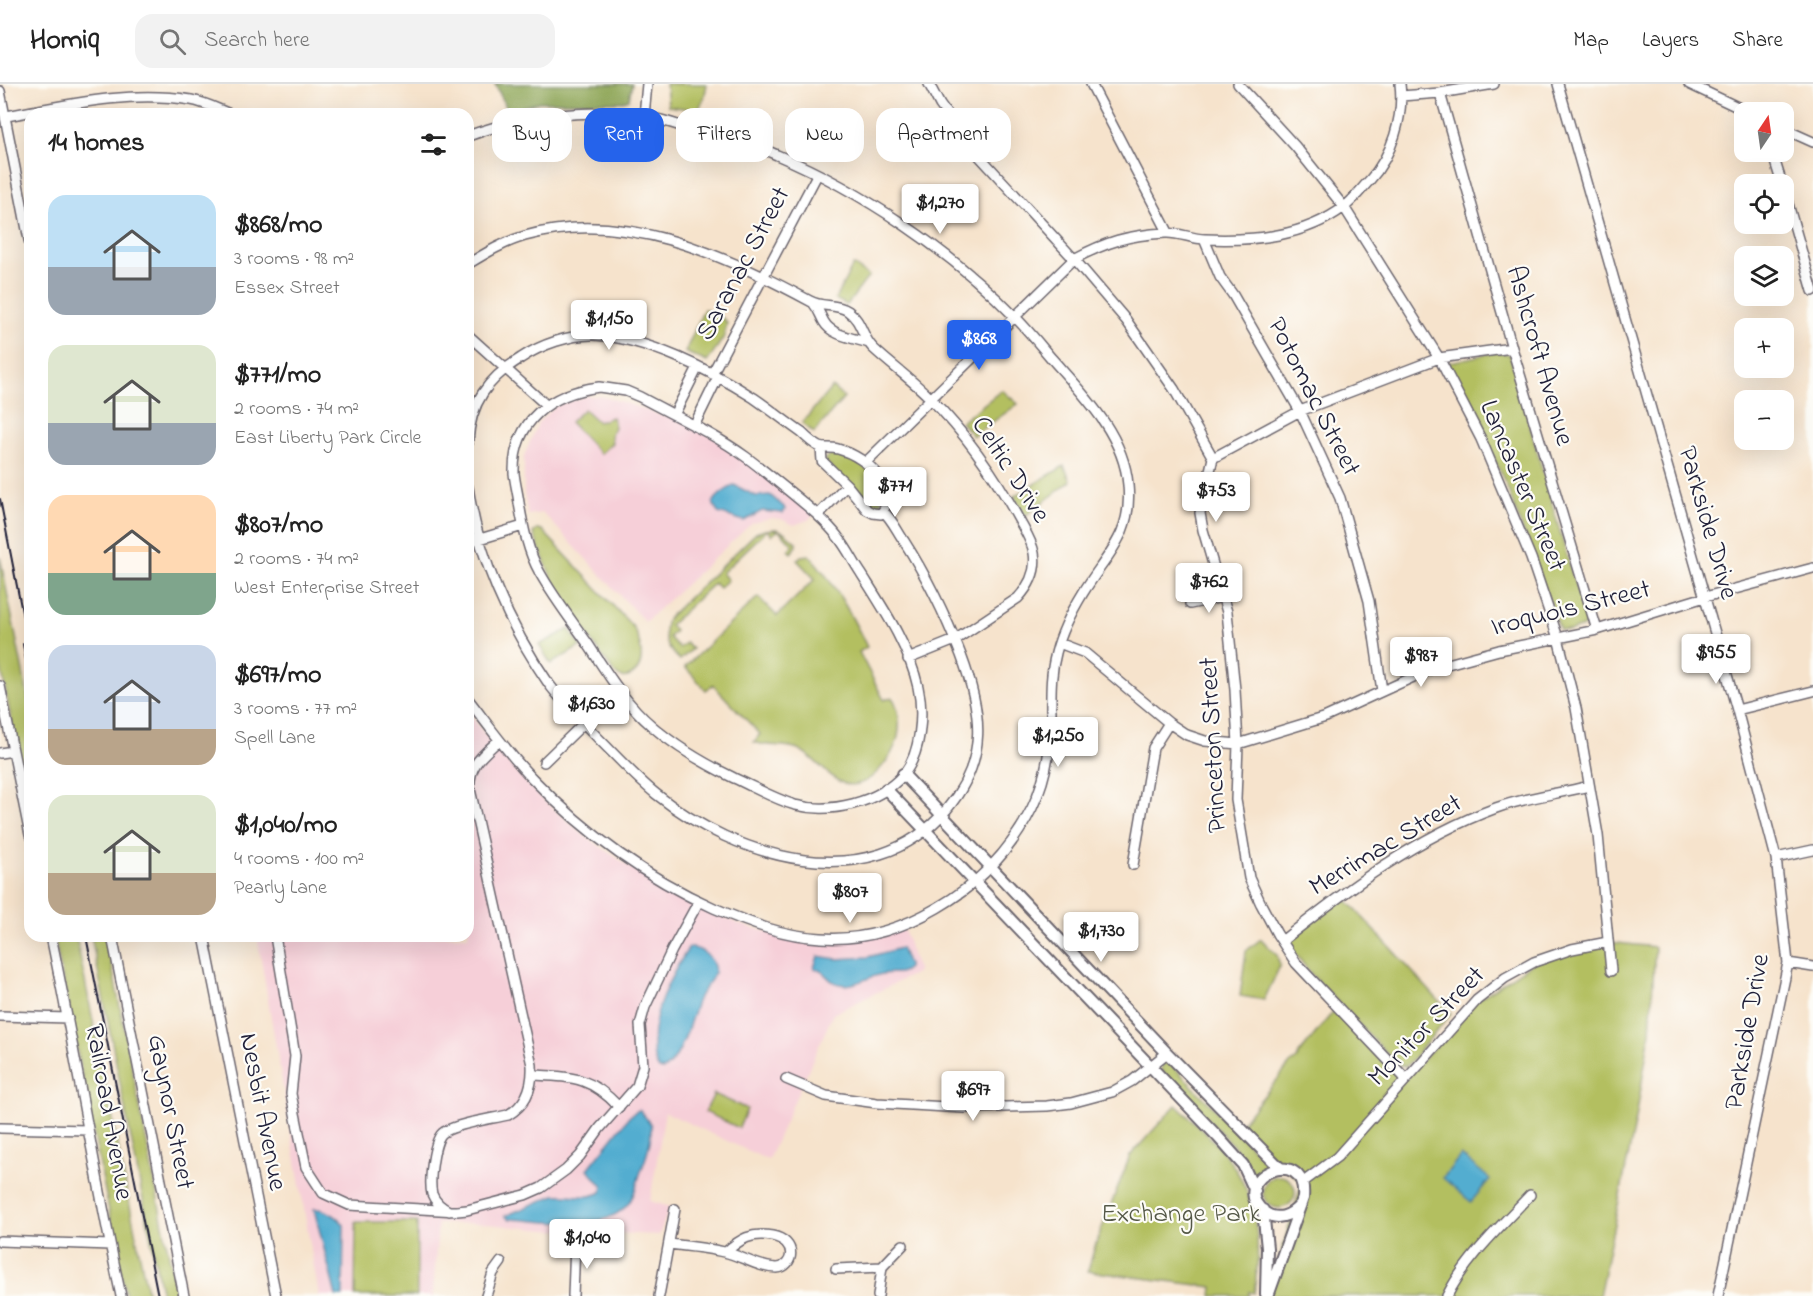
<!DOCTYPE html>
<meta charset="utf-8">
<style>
body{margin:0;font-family:"Indie Flower",sans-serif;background:#f2f2f2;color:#222;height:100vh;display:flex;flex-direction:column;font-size:22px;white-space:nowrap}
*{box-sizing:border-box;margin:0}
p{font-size:20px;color:#767676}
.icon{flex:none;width:33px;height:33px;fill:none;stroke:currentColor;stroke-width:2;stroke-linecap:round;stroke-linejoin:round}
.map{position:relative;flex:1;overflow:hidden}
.drawer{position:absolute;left:24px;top:24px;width:450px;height:834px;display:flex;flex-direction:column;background:#fff;border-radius:18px;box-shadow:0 6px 24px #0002}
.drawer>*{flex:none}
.top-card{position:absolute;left:492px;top:24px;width:570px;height:54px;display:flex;gap:12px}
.needle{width:39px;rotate:13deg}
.fabs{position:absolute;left:1734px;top:18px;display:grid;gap:12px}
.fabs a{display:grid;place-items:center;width:60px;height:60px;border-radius:12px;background:#fff;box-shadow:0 6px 24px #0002;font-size:30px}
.price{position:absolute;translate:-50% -51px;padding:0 14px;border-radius:6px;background:#fff;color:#222;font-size:20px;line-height:39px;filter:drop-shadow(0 2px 3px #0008)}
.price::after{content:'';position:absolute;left:50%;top:36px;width:18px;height:14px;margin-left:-9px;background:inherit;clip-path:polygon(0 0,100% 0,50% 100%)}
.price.current{background:#2563eb;color:#fff}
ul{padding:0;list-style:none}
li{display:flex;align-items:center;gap:18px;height:150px;padding:0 24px}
li span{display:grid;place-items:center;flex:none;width:168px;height:120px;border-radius:18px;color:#555}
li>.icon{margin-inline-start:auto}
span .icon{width:72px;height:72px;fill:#fffc;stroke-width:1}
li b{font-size:26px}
h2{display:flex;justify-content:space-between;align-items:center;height:72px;padding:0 24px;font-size:26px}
.pill{padding:0 21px;border-radius:18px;background:#fff;box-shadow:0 6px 24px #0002;font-size:21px;line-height:54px}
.pill.current{background:#2563eb;color:#fff}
header{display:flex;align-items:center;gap:36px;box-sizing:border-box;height:84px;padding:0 30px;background:#fff;border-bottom:2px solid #e0e0e0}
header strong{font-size:28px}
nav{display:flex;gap:33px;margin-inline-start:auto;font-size:21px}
.search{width:420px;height:54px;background:#f2f2f2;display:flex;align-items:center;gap:15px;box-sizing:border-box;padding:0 21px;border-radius:18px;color:#767676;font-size:22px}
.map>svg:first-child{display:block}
.built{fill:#f6cfd8}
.green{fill:#b3bf61;stroke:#6a704e;stroke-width:1.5}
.forest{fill:#8ea657;stroke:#586449;stroke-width:1.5}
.water{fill:#52add0;stroke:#3a6886;stroke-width:1.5}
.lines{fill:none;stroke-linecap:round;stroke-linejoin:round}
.minor-casing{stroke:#6c666e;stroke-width:12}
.tertiary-casing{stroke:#6c666e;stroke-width:14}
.minor{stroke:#fff;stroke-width:9}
.tertiary{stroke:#fff;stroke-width:10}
.rail{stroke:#22223b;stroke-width:2}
.labels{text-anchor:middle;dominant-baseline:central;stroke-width:4.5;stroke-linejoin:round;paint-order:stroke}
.street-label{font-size:27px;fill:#22223b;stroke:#fdfcf7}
.park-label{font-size:27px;fill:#555948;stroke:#fdfcf7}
</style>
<header>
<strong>Homiq</strong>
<div class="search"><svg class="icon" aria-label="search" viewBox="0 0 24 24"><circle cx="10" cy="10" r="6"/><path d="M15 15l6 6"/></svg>Search here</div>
<nav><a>Map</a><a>Layers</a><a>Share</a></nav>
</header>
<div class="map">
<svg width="1813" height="1212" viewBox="0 0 1813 1212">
<rect width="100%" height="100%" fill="#fdfcf7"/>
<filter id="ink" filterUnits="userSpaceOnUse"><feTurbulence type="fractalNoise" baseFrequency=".0167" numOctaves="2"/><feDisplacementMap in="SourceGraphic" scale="12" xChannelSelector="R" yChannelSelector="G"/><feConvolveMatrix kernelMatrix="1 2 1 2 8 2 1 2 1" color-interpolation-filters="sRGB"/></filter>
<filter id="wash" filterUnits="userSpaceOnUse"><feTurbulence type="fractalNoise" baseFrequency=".008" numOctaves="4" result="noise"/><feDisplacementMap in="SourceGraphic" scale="24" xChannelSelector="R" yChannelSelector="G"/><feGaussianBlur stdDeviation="1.35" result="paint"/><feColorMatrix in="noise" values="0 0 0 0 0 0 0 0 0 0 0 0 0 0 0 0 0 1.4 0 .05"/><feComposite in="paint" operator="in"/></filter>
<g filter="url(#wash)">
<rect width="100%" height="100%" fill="#f6e3cc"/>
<path class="built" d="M 587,312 L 600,312 L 619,317 L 666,333 L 669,329 L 723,358 L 816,429 L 808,436 L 794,441 L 781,435 L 772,434 L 752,439 L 645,538 L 543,429 L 528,431 L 524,409 L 524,372 L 538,339 L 557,321 Z
M 468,627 L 493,662 L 540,713 L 585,752 L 633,785 L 668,806 L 739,840 L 796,856 L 821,857 L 893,848 L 904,845 L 918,888 L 833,930 L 768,1076 L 665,1028 L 650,1117 L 670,1123 L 659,1151 L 545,1146 L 477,1139 L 438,1140 L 433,1212 L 319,1212 L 257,852 L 468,852 Z"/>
<path class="green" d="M 666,0 L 707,0 L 704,15 L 698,26 L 668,22 Z
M 853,181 L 869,192 L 847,221 L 835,215 Z
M 704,225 L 724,235 L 727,239 L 724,253 L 707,278 L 685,268 Z
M 1496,268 L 1509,270 L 1510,272 L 1586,539 L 1583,543 L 1570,547 L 1560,546 L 1506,401 L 1477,336 L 1448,280 L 1450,278 Z
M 832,303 L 844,314 L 814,349 L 802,339 Z
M 1002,306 L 1018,320 L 973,352 L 961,338 Z
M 584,325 L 598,338 L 612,333 C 615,340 615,344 611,350 L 612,359 L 600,370 L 570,338 Z
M 839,368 C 866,381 885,392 881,425 L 871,426 L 824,376 L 833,369 Z
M 1064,382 L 1071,397 L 1025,432 L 1014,412 Z
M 538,445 L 542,446 L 633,543 C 641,558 648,583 630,592 C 622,596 618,592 613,587 L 569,525 L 553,498 L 533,449 Z
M 776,445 L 784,448 L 797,459 L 797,462 L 791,469 L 788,466 L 793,461 L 779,446 L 772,451 L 767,446 L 722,489 L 728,496 L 719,504 L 714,499 L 670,541 L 675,547 L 669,553 L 679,564 L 686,559 L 692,565 L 680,576 C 666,564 662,552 667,535 L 756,449 L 765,446 Z
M 809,471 C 834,498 851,530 867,563 L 859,568 L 884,616 L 892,613 C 901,627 901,648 895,662 C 890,674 883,683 873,692 C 841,718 825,680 800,666 C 786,659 768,664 754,658 L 760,650 L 713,601 L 706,606 L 685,583 L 758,513 L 777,532 L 815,495 L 797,476 L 801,472 Z
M 0,473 L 30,623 L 30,729 L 0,579 Z
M 569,545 L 581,562 L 551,580 L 539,561 Z
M 1345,814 L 1451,930 L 1406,983 L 1397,980 L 1311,890 L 1293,867 L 1290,858 L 1292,853 Z
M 54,852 L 76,852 L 148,1212 L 126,1212 Z
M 91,852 L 106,852 L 177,1212 L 162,1212 Z
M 1261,855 L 1277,871 L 1280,882 L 1264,916 L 1240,912 L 1246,867 Z
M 1608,858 L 1655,863 L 1650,948 L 1636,1035 L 1599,1212 L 1268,1212 L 1302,1099 L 1239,1042 L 1290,980 L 1297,975 L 1299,970 L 1337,923 L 1406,994 L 1477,916 L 1534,878 Z
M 1168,979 L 1176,985 L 1260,1072 L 1269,1079 L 1269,1081 L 1257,1091 L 1254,1091 L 1244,1073 L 1161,986 L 1162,980 Z
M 714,1010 L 747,1025 L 739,1044 L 705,1028 Z
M 1176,1021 C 1197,1041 1221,1061 1236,1086 C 1259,1123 1261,1167 1254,1209 L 1249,1208 L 1249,1212 L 1212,1212 L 1213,1203 L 1088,1187 L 1095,1162 L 1130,1072 Z
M1263 1108a16 16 0 1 1 32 0a16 16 0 1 1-32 0Z
M 356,1138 L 417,1138 L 417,1212 L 355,1212 Z"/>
<path class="forest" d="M 495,0 L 632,0 L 629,15 L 621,18 L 539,18 L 508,27 Z"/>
<path class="water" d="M 734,401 L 756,412 L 770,411 L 784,423 L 785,426 L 783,429 L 762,427 L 744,437 L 718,429 L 713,419 C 717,411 726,406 734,401 Z
M 689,863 C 699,864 711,871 714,882 C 717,893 705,902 700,911 C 690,931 684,974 663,986 L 659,985 C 653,977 653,968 653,958 C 654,923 670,893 689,863 Z
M 901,864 L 908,881 L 908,884 C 900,892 892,888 882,890 C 867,893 852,905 836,899 C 827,896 826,887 814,884 L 818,872 L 837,875 L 868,873 Z
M 640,1026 L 651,1041 C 652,1058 646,1074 640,1090 C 637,1099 635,1112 628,1120 C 604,1150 543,1136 509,1135 L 505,1132 L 555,1111 C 572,1109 586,1117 601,1108 L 603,1103 L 588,1085 L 629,1033 L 636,1027 Z
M 1461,1071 L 1490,1095 L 1471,1118 L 1443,1094 Z
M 314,1125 C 324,1124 338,1132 344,1141 L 343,1212 L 336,1212 Z"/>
</g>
<g filter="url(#ink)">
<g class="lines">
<defs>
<path id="minor" d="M 929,0 L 940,21 L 970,62 L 1074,175 C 1106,158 1128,151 1165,149 C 1178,148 1192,155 1205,155 C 1254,157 1304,153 1344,123 C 1353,117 1361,105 1369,97 C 1392,72 1404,33 1400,0
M 1091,0 L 1168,148
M 1238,0 L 1295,62 L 1344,123 L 1439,274 L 1481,355 L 1531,474 L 1558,554 L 1576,624 L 1598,751 L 1611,887
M 1558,0 L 1737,626 L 1776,774 L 1788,879 L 1718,1212
M 1689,0 L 1748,28
M 0,7 L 30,161
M 1440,9 L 1512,264 L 1597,546
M 1401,12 L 1440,9 L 1494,0
M 6,32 C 67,21 129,6 191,16 C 204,18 217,25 230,30
M 644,32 L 647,0
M 1784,45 L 1813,58
M 468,52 C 522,32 585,24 643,32 C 658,34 673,40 688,44 C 718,51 749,58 777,71 C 862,107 951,167 1015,233 C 1028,246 1040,261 1052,275 C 1084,311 1124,351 1128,401 C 1133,451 1106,471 1083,509 C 1072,527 1061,549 1056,569 C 1050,591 1051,611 1051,634 C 1051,664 1045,697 1032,724 C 1011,767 977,801 937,824 C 901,845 863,857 821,854 C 783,852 749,839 714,824 C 645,793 586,750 533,695 C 509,671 489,642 468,615
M 1772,68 L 1782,100
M 1784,106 L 1813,207
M 1204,155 L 1220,193 L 1233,211 L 1300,327 L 1340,414 L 1369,517 L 1382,607
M 468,180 C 486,169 504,158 525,152 C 623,124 725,171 810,217 C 822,224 836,219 848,227 C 862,237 862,253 873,264 C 892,282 914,297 931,315 C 966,350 996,393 1019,436 C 1025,447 1032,457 1034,469 C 1037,486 1029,502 1018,514 L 955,556 L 908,575
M 814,220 C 819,226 820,231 824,238 C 832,252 854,254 869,259
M 468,251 L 546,321
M 712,290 L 817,91
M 599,303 L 626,307 L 640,313 C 675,332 713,349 746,373 C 761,384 775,396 789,407 C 806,421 824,435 838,453 C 847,464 853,477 861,489 C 883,524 909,562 918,603 C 924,629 921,670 903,691 C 878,719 831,730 795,721 C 774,715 754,703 734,694 C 705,680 676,663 652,642 C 625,619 607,589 588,560 C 572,537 554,514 540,489 C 528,468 523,443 519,419 C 518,410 515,399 514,389 C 513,337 551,309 599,303 Z
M 674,331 L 698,283
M 694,342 L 718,293
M 468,358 C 470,319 488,294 521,274 C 540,261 571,250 594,251 C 648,254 710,286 754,314 C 770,325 786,338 802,349 C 807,354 814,360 820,363 C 825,365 832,363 838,365 C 853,369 870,380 879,392 C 887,403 890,419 881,430 L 873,429 L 867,426 L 847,401 L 822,377 L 821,364
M 1213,374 L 1300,327 L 1439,274 L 1512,264
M 865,379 L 1074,175 L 1126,236 L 1174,305 L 1213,374 L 1200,429 L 1203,446 L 1227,528 L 1235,606 L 1238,660 L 1236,716 L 1249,794 L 1261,820 L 1277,850 L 1296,879 L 1405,994
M 468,403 C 478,472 509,542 549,600 C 563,619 581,636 597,653 C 616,672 635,693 656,710 C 736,774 870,816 947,725 C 989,675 982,627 961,571 C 945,530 927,493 904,457 C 897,447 892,435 883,427
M 818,431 L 847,401
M 468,456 L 480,455 L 523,442
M 1190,520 L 1223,513
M 1059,559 L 1085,569 L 1169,639 L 1187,651 L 1205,657 L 1238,660 L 1326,633 L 1433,584 L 1499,566 L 1597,546 L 1705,513 L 1813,484
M 0,602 L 30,751
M 1737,626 L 1813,607
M 0,669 L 13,667
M 544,678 L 618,606
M 1776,774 L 1813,766
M 1133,781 L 1153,664 L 1169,639
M 51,852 C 76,972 95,1092 121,1212
M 112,852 L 184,1212
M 204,852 L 276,1212
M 275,852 L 295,972 L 291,1010 L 306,1083 L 323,1109 L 349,1121 L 457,1127 L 467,1126 L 525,1111 L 541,1104 L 566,1086 L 580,1072 L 600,1044 L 637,1002 L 643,982 L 640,941 L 645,923 L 672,866 L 699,817
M 1282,857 C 1347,805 1417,753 1496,724 C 1526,713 1558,710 1589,702
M 1788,879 L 1813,883
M 0,932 L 68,934
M 532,991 C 573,993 590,992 619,1023
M 786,995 L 826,1012 L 877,1019 L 964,1024 L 1047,1022 L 1071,1019 L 1112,1008 L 1132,997 L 1167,969
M 0,1044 L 87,1046
M 1302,1099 L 1337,1073 L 1477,916 L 1505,894 L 1534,878 L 1572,865 L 1608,858
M 449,1127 C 441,1123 435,1118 432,1110 C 429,1099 433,1054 444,1048 C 459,1039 491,1035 508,1031 C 527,1020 533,1002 532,981 L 470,705 C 468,681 483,671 499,656
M 0,1157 L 110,1161
M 669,1160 C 688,1162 706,1164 724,1168 C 742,1172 759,1184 777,1184 C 794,1183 798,1157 772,1152 C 752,1148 740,1155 726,1168
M 836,1185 L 882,1183 L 903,1161
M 486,1212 L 493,1189 L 501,1178
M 573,1212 L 575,1159
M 659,1212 L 675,1125
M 878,1212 L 882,1183
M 1447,1212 C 1466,1174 1501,1142 1530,1111"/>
<path id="tertiary" d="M 903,690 L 1167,969 L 1280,1084
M 886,705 L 1218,1053 L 1243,1081 L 1255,1107
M 1263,1126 L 1267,1164 L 1266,1210
M 1268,1212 L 1303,1114 C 1308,1058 1226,1094 1263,1127 C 1276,1138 1291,1132 1300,1121"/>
</defs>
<use href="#minor" class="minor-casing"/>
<use href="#tertiary" class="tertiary-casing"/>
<use href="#minor" class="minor"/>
<use href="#tertiary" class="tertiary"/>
<path class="rail" d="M 0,415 L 30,569
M 23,560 L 30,597
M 86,852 L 158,1212"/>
</g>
</g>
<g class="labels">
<g class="street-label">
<text transform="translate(744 180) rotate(-62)">Saranac Street</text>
<text transform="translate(1539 272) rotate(74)">Ashcroft Avenue</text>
<text transform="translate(1313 313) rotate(63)">Potomac Street</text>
<text transform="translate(1010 386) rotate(57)">Celtic Drive</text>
<text transform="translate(1522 402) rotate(67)">Lancaster Street</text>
<text transform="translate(1707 439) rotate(74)">Parkside Drive</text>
<text transform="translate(1571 525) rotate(-14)">Iroquois Street</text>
<text transform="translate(1214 661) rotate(-93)">Princeton Street</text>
<text transform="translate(1386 762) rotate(-31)">Merrimac Street</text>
<text transform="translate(1427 943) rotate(-46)">Monitor Street</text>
<text transform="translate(1748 948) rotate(-80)">Parkside Drive</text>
<text transform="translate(108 1028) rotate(80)">Railroad Avenue</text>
<text transform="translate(170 1028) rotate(79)">Gaynor Street</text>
<text transform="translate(262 1028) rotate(79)">Nesbit Avenue</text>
</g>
<g class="park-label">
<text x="1181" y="1130">Exchange Park</text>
</g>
</g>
</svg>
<div class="fabs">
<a><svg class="needle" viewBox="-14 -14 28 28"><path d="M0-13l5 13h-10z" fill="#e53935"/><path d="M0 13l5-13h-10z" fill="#767676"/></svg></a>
<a><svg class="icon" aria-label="locate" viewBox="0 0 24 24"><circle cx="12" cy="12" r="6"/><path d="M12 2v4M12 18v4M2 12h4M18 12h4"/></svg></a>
<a><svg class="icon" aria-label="layers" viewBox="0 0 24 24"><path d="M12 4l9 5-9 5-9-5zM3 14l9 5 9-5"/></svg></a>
<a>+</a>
<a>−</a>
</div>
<b class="price" style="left:940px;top:151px">$1,270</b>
<b class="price" style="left:609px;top:267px">$1,150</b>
<b class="price current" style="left:979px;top:287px">$868</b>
<b class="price" style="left:895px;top:434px">$771</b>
<b class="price" style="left:1216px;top:439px">$753</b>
<b class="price" style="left:1209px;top:530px">$762</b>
<b class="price" style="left:1716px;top:601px">$955</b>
<b class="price" style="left:1421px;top:604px">$987</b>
<b class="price" style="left:591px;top:652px">$1,630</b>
<b class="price" style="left:1058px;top:684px">$1,250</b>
<b class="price" style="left:850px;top:840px">$807</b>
<b class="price" style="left:1101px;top:879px">$1,730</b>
<b class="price" style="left:973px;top:1038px">$697</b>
<b class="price" style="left:587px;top:1186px">$1,040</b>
<div class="top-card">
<a class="pill">Buy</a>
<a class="pill current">Rent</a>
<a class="pill">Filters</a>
<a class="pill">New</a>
<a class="pill">Apartment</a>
</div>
<section class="drawer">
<h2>14 homes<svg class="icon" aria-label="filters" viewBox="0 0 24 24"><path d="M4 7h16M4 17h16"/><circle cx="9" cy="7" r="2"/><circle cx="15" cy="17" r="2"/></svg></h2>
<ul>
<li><span style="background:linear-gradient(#bfe0f5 60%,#9aa5b1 0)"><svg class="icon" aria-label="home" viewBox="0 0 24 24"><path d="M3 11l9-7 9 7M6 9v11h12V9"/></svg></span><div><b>$868/mo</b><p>3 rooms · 98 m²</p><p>Essex Street</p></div></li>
<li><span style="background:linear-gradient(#dfe7d0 65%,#9aa5b1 0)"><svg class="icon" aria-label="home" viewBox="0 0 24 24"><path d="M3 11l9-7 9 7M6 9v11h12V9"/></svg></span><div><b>$771/mo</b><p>2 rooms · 74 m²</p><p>East Liberty Park Circle</p></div></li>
<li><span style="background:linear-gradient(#ffd9b3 65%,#7fa58c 0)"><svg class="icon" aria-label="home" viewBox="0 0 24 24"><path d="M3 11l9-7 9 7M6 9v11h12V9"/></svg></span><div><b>$807/mo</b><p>2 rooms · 74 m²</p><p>West Enterprise Street</p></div></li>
<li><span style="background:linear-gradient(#c9d6e8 70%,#b9a48a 0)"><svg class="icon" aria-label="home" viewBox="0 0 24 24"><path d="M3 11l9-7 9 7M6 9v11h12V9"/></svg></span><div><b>$697/mo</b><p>3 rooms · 77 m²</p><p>Spell Lane</p></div></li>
<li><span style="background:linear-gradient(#dfe7d0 65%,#b9a48a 0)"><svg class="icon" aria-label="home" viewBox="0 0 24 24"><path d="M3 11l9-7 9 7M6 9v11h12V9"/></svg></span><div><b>$1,040/mo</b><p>4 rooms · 100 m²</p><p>Pearly Lane</p></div></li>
</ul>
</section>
</div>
